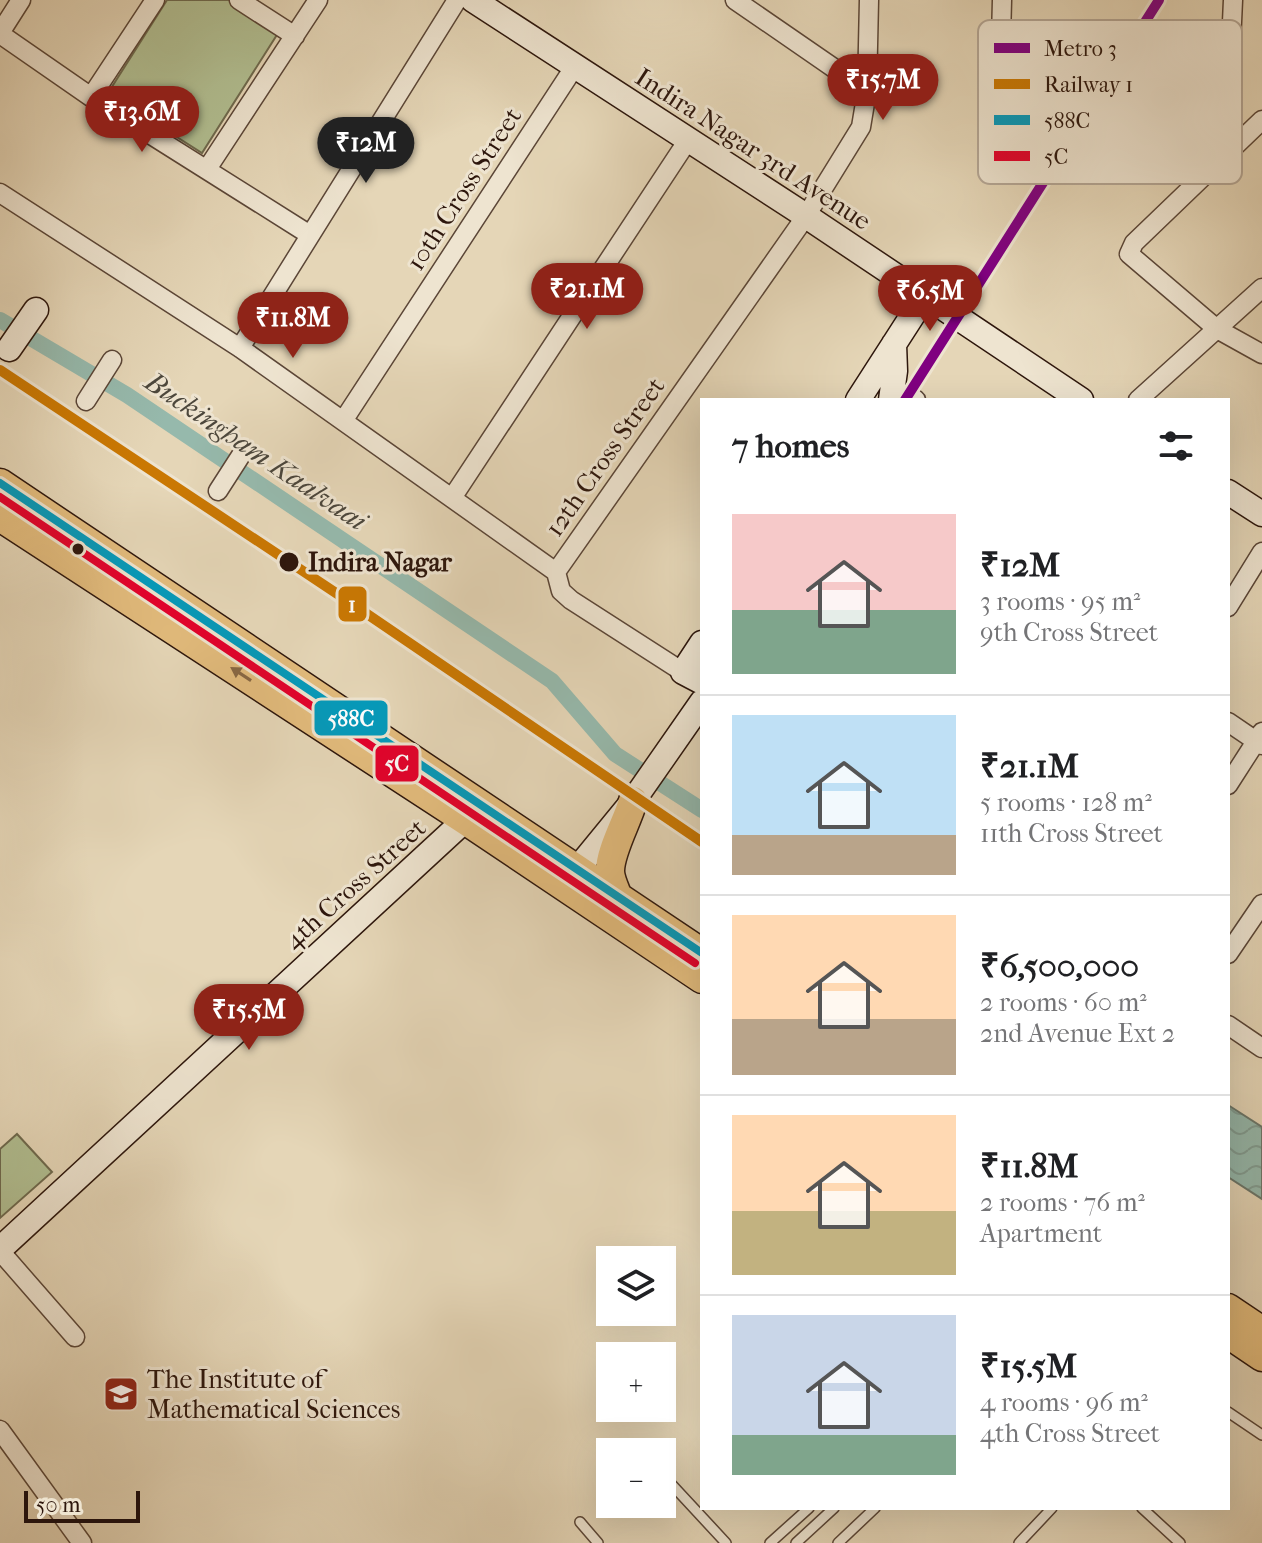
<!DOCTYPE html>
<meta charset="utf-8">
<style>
body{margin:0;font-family:"IM FELL French Canon",serif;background:#f6f6f6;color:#202124;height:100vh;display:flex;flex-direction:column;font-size:30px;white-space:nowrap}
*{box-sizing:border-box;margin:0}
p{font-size:26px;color:#757577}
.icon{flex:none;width:44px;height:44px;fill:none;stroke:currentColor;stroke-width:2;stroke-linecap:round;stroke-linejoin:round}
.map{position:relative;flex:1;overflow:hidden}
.details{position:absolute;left:700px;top:398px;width:530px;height:1112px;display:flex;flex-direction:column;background:#fff;border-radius:0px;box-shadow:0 8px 32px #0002}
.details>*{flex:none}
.buttons{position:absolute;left:596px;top:1246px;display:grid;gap:16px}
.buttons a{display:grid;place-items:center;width:80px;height:80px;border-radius:0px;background:#fff;box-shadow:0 8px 32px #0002;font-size:40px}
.scale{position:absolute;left:24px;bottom:20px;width:116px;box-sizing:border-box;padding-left:8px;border:4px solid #2d160c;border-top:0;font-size:22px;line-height:28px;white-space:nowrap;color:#2d160c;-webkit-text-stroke:6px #eee4d0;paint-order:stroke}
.price{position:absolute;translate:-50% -68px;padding:0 18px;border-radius:28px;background:#8f2418;color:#fff;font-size:26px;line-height:52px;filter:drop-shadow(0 2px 4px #0008)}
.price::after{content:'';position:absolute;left:50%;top:48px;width:24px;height:18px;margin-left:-12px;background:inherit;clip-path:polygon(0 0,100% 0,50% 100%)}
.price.current{background:#222;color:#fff}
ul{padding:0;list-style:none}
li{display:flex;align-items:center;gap:24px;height:200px;padding:0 32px}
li+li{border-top:2px solid #e0e0e0}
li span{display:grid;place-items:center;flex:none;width:224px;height:160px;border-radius:0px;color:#555}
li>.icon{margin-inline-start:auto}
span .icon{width:96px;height:96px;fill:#fffc;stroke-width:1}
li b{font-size:34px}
h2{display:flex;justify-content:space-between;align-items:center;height:96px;padding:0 32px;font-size:34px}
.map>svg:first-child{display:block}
.park{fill:#b1be91;stroke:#6f6a4e;stroke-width:2}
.water{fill:url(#water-waves);stroke:#6c786c;stroke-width:2}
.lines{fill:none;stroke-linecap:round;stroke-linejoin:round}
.canal{stroke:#96b9ac;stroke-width:16}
.lane-casing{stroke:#5b4637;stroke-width:12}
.street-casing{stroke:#5b4637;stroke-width:21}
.secondary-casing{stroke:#2d160c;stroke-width:27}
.primary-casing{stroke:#2d160c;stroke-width:31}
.lane{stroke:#eee4d0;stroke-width:9}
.street{stroke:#eee4d0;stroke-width:18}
.secondary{stroke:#eee4d0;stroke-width:24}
.primary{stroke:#e2bb7c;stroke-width:28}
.bus-1-casing{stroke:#eee4d0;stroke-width:14}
.bus-2-casing{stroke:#eee4d0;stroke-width:14}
.bus-1{stroke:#049abb;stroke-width:8}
.bus-2{stroke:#e4002b;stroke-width:8}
.rail-1-casing{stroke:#eee4d0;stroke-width:16}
.rail-1{stroke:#ca7803;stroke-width:10}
.metro-1-casing{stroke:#eee4d0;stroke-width:16}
.metro-1{stroke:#800080;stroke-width:10}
.oneway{fill:#886844}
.bus-dot{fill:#2d160c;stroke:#eee4d0;stroke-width:3}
.labels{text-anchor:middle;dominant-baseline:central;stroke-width:6;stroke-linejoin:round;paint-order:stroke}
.street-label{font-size:26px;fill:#2d160c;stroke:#eee4d0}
.stop-label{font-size:26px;font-weight:bold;fill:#2d160c;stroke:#eee4d0;text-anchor:start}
.poi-label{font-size:26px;fill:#2d160c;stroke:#eee4d0;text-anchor:start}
.water-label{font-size:28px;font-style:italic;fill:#4c473c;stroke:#eee4d0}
.key{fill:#eee4d0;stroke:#b4a695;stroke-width:2}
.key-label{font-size:22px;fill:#2d160c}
.line-badge{stroke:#eee4d0;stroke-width:3}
.badge-label{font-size:22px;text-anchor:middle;font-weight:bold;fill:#fff}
</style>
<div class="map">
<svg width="1262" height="1543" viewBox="0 0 1262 1543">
<defs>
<pattern id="water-waves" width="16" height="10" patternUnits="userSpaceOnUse" patternTransform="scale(2)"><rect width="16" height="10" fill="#96b9ac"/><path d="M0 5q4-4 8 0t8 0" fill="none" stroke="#829e93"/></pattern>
</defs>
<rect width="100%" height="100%" fill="#e5d6b7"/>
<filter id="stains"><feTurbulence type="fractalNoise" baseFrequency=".0025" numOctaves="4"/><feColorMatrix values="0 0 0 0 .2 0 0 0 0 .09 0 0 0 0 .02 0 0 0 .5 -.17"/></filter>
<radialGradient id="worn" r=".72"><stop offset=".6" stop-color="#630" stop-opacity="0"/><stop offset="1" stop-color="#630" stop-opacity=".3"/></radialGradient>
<path class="park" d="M 167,0 L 234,0 L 280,30 L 202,153 L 108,93 Z
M 17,1134 L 52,1172 L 0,1218 L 0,1149 Z"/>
<path class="water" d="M 1228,1105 L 1262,1127 L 1262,1199 L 1228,1177 Z"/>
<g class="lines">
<path class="canal" d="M 0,320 L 127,395 L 552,681 L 615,754 L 702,810"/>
<defs>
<path id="lane" d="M 1228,1412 L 1262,1435
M 662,1474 L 726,1543
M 1142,1508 L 1180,1543
M 580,1522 L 598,1543
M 770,1543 L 809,1508
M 796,1543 L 834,1508
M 838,1543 L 875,1508
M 1019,1543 L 1052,1508"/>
<path id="street" d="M 239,0 L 295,36
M 735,0 L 867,91
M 0,33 L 21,0
M 0,34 L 91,97 L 310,235
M 91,97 L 155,0
M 1262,120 L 1134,243 L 1129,254 L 1217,329 L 1262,354
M 998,152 L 1002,0
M 1226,154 L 1233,0
M 207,169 L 318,0
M 0,193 L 240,348 L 556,572 L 561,591 L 571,600 L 683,672
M 240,348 L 457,0
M 912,397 L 916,400
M 1138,400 L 1262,288
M 86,401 L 112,360
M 343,421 L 575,66
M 218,491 L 245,449
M 452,498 L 688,140
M 556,572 L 806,216 L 861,127 L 867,91 L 869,0
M 1228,607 L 1262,552
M 1228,722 L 1262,745
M 1228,785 L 1262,732
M 1228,954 L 1262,904
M 1228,1025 L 1262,1048
M 0,1251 L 75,1337
M 0,1430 L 82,1543"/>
<path id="secondary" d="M 473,0 L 806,216 L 1081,400
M 9,349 L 36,310
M 858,400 L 925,296
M 891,400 L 895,371 L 894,344
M 1228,492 L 1262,514
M 702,643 L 683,672 L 702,682
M 565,884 L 633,801 L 702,702
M 0,1249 L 465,820"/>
<path id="primary" d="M 0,483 L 702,953
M 0,517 L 465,820 L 702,979
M 618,897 C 615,889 610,879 610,871 C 610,851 627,822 633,801
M 1228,1308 L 1262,1331
M 1228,1334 L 1262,1357"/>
</defs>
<use href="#lane" class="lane-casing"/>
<use href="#street" class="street-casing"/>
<use href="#secondary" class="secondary-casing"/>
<use href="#primary" class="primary-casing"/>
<use href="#lane" class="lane"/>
<use href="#street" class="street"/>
<use href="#secondary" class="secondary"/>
<use href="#primary" class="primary"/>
<defs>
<path id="bus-1" d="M 0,483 L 702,953"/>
<path id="bus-2" d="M 0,497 L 695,963"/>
</defs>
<use href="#bus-1" class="bus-1-casing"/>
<use href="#bus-2" class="bus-2-casing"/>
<use href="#bus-1" class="bus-1"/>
<use href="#bus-2" class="bus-2"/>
<defs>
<path id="rail-1" d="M 0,370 L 345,599 L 702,842"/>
</defs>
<use href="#rail-1" class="rail-1-casing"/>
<use href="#rail-1" class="rail-1"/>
<defs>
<path id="metro-1" d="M 905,400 L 1159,0"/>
</defs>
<use href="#metro-1" class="metro-1-casing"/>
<use href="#metro-1" class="metro-1"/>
</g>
<defs><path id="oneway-solid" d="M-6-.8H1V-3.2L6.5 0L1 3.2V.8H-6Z" transform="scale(2)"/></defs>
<use class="oneway" href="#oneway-solid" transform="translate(241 674) rotate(-147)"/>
<defs>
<symbol id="university-square" viewBox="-11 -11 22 22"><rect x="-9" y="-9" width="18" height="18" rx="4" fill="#8f2418" stroke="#eee4d0"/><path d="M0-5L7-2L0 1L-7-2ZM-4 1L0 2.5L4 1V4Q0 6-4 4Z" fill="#fff"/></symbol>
</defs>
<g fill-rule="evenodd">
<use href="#university-square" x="101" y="1374" width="40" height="40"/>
</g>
<g class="bus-dot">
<circle cx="78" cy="549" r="7"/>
<circle cx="289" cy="562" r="11"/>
</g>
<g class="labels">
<g class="street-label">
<text transform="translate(753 149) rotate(33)">Indira Nagar 3rd Avenue</text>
<text transform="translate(464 189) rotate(-57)">10th Cross Street</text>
<text transform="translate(605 457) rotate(-55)">12th Cross Street</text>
<text transform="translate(355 884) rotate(-42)">4th Cross Street</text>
</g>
<g class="stop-label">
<text x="308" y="562">Indira Nagar</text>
</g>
<g class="poi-label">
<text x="147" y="1379">The Institute of<tspan x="147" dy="30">Mathematical Sciences</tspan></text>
</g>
<g class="water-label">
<text transform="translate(256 451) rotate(34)">Buckingham Kaalvaai</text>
</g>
</g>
<rect x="978" y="20" width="264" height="164" rx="12" class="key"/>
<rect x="994" y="43" width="36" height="10" fill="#800080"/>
<rect x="994" y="79" width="36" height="10" fill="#ca7803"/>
<rect x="994" y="115" width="36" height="10" fill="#049abb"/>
<rect x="994" y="151" width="36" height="10" fill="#e4002b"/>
<g class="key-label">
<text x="1044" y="56">Metro 3</text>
<text x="1044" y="92">Railway 1</text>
<text x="1044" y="128">588C</text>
<text x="1044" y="164">5C</text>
</g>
<g class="line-badge">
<rect x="337" y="585" width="31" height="38" rx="8" fill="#ca7803"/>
<rect x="313" y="699" width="76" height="38" rx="8" fill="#049abb"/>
<rect x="374" y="744" width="46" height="39" rx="8" fill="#e4002b"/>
</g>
<g class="badge-label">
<text x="352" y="612">1</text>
<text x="351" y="726">588C</text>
<text x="397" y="771">5C</text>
</g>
<rect width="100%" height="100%" filter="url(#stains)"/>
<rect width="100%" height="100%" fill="url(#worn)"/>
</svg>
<div class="buttons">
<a><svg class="icon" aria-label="layers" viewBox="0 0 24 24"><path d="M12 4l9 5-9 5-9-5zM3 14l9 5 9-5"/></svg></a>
<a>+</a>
<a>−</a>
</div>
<div class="scale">50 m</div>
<b class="price" style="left:883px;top:122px">₹15.7M</b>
<b class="price" style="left:142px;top:154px">₹13.6M</b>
<b class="price current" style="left:366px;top:185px">₹12M</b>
<b class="price" style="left:587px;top:331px">₹21.1M</b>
<b class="price" style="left:930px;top:333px">₹6.5M</b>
<b class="price" style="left:293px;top:360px">₹11.8M</b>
<b class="price" style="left:249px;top:1052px">₹15.5M</b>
<section class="details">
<h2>7 homes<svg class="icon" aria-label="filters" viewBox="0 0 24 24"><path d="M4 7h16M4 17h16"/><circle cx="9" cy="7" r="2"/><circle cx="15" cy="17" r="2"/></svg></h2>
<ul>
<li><span style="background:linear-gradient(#f6c9c9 60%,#7fa58c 0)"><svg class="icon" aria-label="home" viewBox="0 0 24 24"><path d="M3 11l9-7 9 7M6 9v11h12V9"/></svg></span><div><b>₹12M</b><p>3 rooms · 95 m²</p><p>9th Cross Street</p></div></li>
<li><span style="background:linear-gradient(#bfe0f5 75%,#b9a48a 0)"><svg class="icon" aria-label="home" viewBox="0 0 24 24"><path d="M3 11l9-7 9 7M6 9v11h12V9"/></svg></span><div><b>₹21.1M</b><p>5 rooms · 128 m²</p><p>11th Cross Street</p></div></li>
<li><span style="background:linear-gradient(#ffd9b3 65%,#b9a48a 0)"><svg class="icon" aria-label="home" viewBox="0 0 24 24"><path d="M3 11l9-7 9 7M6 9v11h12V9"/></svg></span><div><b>₹6,500,000</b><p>2 rooms · 60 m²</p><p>2nd Avenue Ext 2</p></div></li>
<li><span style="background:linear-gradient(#ffd9b3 60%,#c2b280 0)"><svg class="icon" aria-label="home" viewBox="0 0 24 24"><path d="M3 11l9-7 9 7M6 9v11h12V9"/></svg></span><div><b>₹11.8M</b><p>2 rooms · 76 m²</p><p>Apartment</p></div></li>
<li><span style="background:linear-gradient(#c9d6e8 75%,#7fa58c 0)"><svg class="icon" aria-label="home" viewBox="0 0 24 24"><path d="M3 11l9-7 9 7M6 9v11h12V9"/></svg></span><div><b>₹15.5M</b><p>4 rooms · 96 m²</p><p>4th Cross Street</p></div></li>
</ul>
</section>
</div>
